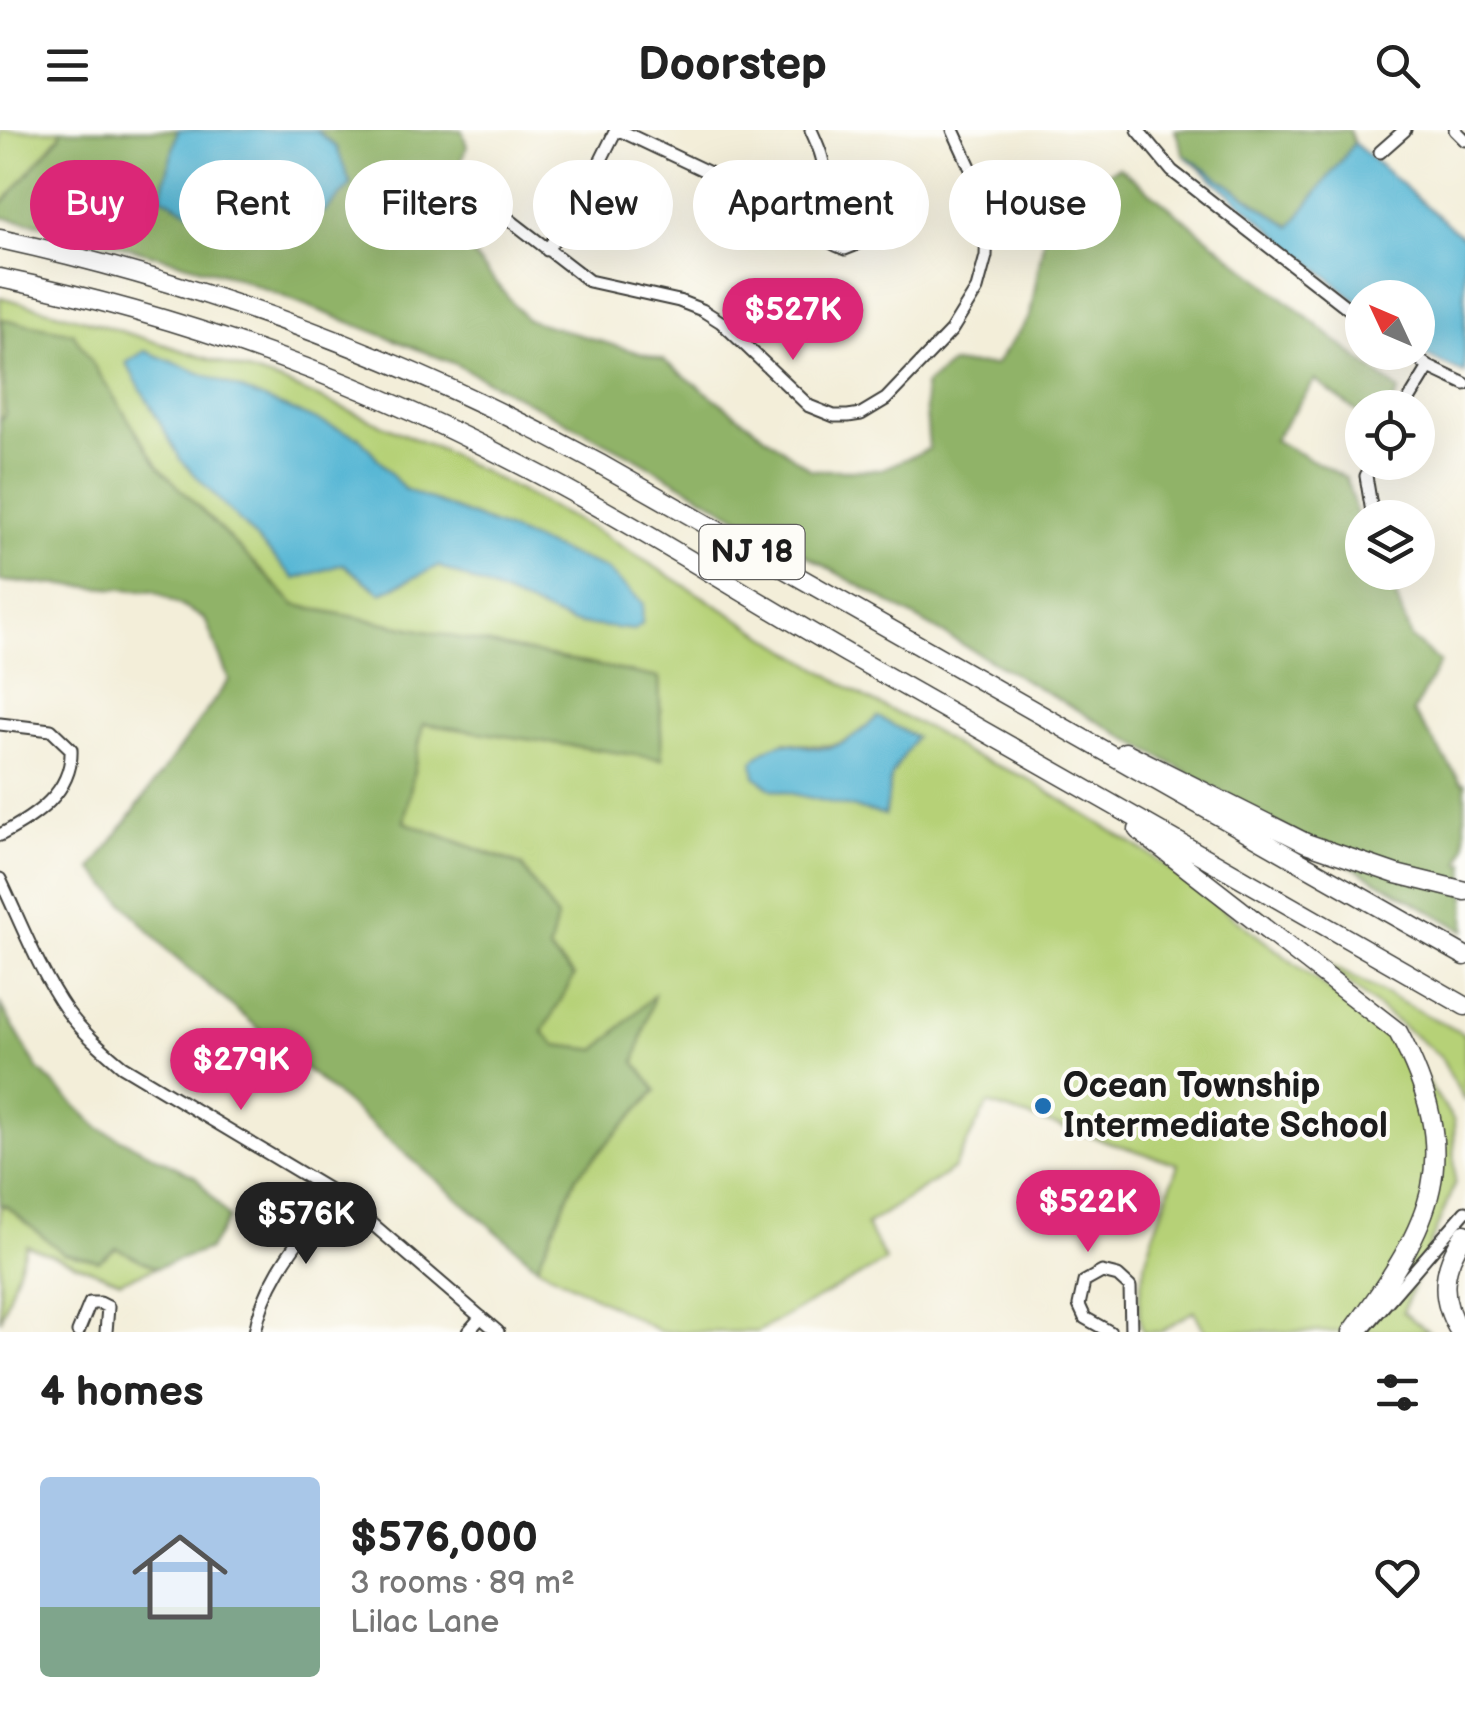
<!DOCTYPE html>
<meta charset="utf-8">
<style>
body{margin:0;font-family:"Balsamiq Sans",sans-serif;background:#f6f6f6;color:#222;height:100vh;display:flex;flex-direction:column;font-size:38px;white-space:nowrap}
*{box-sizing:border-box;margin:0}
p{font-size:32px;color:#767676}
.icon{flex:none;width:55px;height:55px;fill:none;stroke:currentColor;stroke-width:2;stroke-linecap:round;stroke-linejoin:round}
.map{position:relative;height:1202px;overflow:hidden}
.side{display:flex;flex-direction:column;background:#fff;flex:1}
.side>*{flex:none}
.hud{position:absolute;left:30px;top:30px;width:1405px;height:90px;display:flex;gap:20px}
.needle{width:65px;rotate:314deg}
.fabs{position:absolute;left:1345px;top:150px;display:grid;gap:20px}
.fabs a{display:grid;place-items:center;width:90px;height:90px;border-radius:50%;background:#fff;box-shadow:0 10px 40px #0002;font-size:50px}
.price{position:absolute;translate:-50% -85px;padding:0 22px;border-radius:35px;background:#db2777;color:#fff;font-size:32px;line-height:65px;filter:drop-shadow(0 2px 5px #0008)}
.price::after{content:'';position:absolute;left:50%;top:60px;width:30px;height:22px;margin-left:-15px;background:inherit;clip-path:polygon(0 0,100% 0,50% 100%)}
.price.selected{background:#222;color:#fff}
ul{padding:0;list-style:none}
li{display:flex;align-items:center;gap:30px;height:250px;padding:0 40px}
li span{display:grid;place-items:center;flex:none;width:280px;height:200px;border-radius:10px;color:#555}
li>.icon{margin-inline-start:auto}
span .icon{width:120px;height:120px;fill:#fffc;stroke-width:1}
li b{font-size:42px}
h2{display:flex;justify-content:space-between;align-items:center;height:120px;padding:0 40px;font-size:42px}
.pill{padding:0 35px;border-radius:45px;background:#fff;box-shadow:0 10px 40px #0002;font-size:35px;line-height:90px}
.pill.selected{background:#db2777;color:#fff}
header{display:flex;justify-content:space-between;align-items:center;height:130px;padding:0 40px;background:#fff;font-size:45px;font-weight:700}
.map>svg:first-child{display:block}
.green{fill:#b6d177;stroke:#69764a;stroke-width:2.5;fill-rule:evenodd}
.forest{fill:#90b368;stroke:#566842;stroke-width:2.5}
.water{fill:#55b6d4;stroke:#386978;stroke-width:2.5}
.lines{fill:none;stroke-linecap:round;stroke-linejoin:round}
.minor-casing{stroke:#3c3c38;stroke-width:15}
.highway-casing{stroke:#3c3c38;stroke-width:21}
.minor{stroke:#fff;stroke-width:11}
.highway{stroke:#fff;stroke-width:18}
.poi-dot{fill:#1f6fb2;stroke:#fdfcf7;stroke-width:4}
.labels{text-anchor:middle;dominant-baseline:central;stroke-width:8;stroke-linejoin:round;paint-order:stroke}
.shield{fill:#fdfcf7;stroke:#605f5e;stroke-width:2.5}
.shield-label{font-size:32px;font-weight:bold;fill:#1c1c1c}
.poi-label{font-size:35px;font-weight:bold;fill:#1c1c1c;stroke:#fdfcf7;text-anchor:start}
</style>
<header><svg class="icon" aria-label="menu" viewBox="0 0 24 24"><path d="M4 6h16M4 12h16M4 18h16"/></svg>Doorstep<svg class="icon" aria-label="search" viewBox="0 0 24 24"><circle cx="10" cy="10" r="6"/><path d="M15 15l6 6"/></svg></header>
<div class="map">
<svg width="1465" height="1202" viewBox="0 0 1465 1202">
<rect width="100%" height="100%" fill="#fdfcf7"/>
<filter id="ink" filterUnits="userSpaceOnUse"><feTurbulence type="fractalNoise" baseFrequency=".01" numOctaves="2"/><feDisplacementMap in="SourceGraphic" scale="20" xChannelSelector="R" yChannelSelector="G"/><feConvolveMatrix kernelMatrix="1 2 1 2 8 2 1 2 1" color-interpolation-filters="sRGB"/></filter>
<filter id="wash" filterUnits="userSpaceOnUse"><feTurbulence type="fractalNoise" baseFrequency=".0048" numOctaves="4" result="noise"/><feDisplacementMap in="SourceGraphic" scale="40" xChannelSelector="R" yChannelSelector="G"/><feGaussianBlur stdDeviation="2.25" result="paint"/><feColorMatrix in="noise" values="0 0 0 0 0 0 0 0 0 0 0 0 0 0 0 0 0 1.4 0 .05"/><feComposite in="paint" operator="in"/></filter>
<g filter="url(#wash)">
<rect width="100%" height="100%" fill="#f3eed9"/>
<path class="green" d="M 0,0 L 60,0 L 61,4 L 4,72 L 0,72 Z
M 0,167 L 89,191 L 282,252 L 439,319 L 602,404 L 864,567 L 933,601 L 968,624 L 1025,647 L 1155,728 L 1402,915 L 1454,991 L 1455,1053 L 1403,1182 L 1429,1202 L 1205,1202 L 1194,1181 L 1160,1202 L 1143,1202 C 1127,1158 1164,1079 1178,1034 L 988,974 L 953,1039 L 866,1095 L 886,1131 L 757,1202 L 661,1202 L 537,1136 L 576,1047 L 656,961 L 635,932 L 653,867 L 597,920 L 556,915 L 543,902 L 574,846 L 549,821 L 522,735 L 404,692 L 423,593 L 662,629 L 659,548 L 295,475 L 159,337 L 72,203 L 2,189 L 5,285 L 0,291 ZM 359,307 L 404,359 L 606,439 L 572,493 L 438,436 L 381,463 L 343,434 ZM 878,587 L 915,607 L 891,646 L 885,685 L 786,612 C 835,618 840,620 878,587 Z
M 1316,828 L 1465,905 L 1465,972 L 1440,926 Z
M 0,1075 L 116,1118 L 156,1138 L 120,1151 L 26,1115 L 0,1191 Z"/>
<path class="forest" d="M 60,0 L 178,0 L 161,66 L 296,77 L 337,18 L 316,0 L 462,0 L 467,17 L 439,83 L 526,189 L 663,230 L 811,340 L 880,340 L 929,319 L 924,256 L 951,234 L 995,235 L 1030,186 L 1050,73 L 1119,37 L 1399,261 L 1391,277 L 1362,278 L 1362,286 L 1315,250 L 1274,310 L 1346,348 L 1362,402 L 1362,442 L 1381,443 L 1392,455 L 1411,508 L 1440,532 L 1413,582 L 1462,653 L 1465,653 L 1465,716 L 1460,733 L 1465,733 L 1465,801 L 632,326 L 453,233 L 234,147 L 50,96 L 0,87 L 0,72 L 4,72 L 61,5 Z
M 1175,0 L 1349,0 L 1354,13 L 1292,97 L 1184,25 Z
M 2,189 L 73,203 L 159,337 L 295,475 L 659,548 L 662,629 L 423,594 L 404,692 L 522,736 L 557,788 L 549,821 L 574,846 L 543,902 L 556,915 L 597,920 L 654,865 L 635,932 L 656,960 L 576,1047 L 537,1136 L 170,823 L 92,739 L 229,550 L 205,489 L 154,461 L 0,451 L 0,291 L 5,284 Z
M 0,874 L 38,939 L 99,998 L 196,1047 L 229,1088 L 209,1119 L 156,1138 L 117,1118 L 99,1131 L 63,1123 L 6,1076 L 0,1075 Z"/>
<path class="water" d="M 178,0 L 316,0 L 337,18 L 351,55 L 323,83 L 297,77 L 286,100 L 192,83 L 161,66 Z
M 1354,13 L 1465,109 L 1465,244 L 1418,222 L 1418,168 L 1362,168 L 1362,176 L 1184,25 L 1291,97 Z
M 145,221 L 359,307 L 404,359 L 606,439 L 643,473 L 642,494 L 634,500 L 572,493 L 438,436 L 381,463 L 343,434 L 295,449 L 181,330 L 126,233 Z
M 878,587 L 915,607 L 891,646 L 885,685 L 772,659 L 755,646 L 753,631 C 788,594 804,628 837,615 C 853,610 865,597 878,587 Z"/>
</g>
<g filter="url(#ink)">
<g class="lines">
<defs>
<path id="minor" d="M 619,0 L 771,72 L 801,76 C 833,51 826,33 811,0
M 1138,0 L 1172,41 L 1362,189
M 1455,0 L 1465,10
M 1380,22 L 1405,0
M 469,74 L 493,77 L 589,151 L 679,171 L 702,180 L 721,192 L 809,276 L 834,286 L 848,286 L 861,284 L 886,269 L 951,201 L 977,159 L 986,126 L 987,93 L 976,50 L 953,0
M 801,76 C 809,100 822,110 845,119 L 855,115 L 860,103 L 845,73 L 820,58
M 547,120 L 580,72 L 616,0
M 1408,222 L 1429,237 L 1465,254
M 1404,278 L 1429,237
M 1373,388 L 1366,346 L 1373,332
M 0,594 L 51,600 L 71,619 C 73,662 35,687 0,705
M 0,749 C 21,793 39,841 67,881 C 82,902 103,920 122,936 L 341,1067 L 498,1202
M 1363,1200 L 1465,1082
M 78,1202 L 90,1173 L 100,1173 L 108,1177 L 106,1202
M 255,1202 C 265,1147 302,1107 334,1063
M 468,1202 L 481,1187
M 1110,1202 L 1085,1188 L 1079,1175 L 1084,1152 L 1102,1142 L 1118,1146 L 1130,1157 L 1131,1202"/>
<path id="highway" d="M 0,109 C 211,155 410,230 600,334 L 1465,826
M 0,148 C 180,185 356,249 519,334 C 634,393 743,464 855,528 C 1058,644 1263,759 1465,876
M 1125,622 L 1306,713 L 1396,744 L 1465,761
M 1138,700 L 1398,902 C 1465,1028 1434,1091 1352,1202
M 1460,1202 C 1438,1168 1442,1136 1465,1104"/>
</defs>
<use href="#minor" class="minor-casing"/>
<use href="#highway" class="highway-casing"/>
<use href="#minor" class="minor"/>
<use href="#highway" class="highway"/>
</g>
</g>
<circle class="poi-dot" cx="1043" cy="976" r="10"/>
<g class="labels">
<rect class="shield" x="699.5" y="395" width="105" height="54" rx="8"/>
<g class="shield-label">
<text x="752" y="422">NJ 18</text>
</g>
<g class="poi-label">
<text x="1063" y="956">Ocean Township<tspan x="1063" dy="40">Intermediate School</tspan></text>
</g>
</g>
</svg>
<div class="fabs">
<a><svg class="needle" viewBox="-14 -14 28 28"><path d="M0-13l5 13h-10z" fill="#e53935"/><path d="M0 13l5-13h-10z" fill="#767676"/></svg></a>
<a><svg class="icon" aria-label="locate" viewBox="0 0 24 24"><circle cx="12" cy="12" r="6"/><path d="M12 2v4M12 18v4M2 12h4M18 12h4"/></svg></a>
<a><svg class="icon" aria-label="layers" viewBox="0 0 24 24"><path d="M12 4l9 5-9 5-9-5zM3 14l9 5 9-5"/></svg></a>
</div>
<b class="price" style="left:793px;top:233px">$527K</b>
<b class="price" style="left:241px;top:983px">$279K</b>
<b class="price" style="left:1088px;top:1125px">$522K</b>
<b class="price selected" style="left:306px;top:1137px">$576K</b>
<div class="hud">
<a class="pill selected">Buy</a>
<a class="pill">Rent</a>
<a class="pill">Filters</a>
<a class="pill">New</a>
<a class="pill">Apartment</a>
<a class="pill">House</a>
</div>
</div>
<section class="side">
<h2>4 homes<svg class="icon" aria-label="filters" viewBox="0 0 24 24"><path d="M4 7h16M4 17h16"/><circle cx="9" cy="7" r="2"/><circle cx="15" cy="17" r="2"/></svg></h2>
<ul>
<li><span style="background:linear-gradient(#a9c7e8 65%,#7fa58c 0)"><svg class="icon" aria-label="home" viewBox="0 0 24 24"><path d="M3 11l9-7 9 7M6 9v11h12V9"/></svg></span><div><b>$576,000</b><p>3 rooms · 89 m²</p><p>Lilac Lane</p></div><svg class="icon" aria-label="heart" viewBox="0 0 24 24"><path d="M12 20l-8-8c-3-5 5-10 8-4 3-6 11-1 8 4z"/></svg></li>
</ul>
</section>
